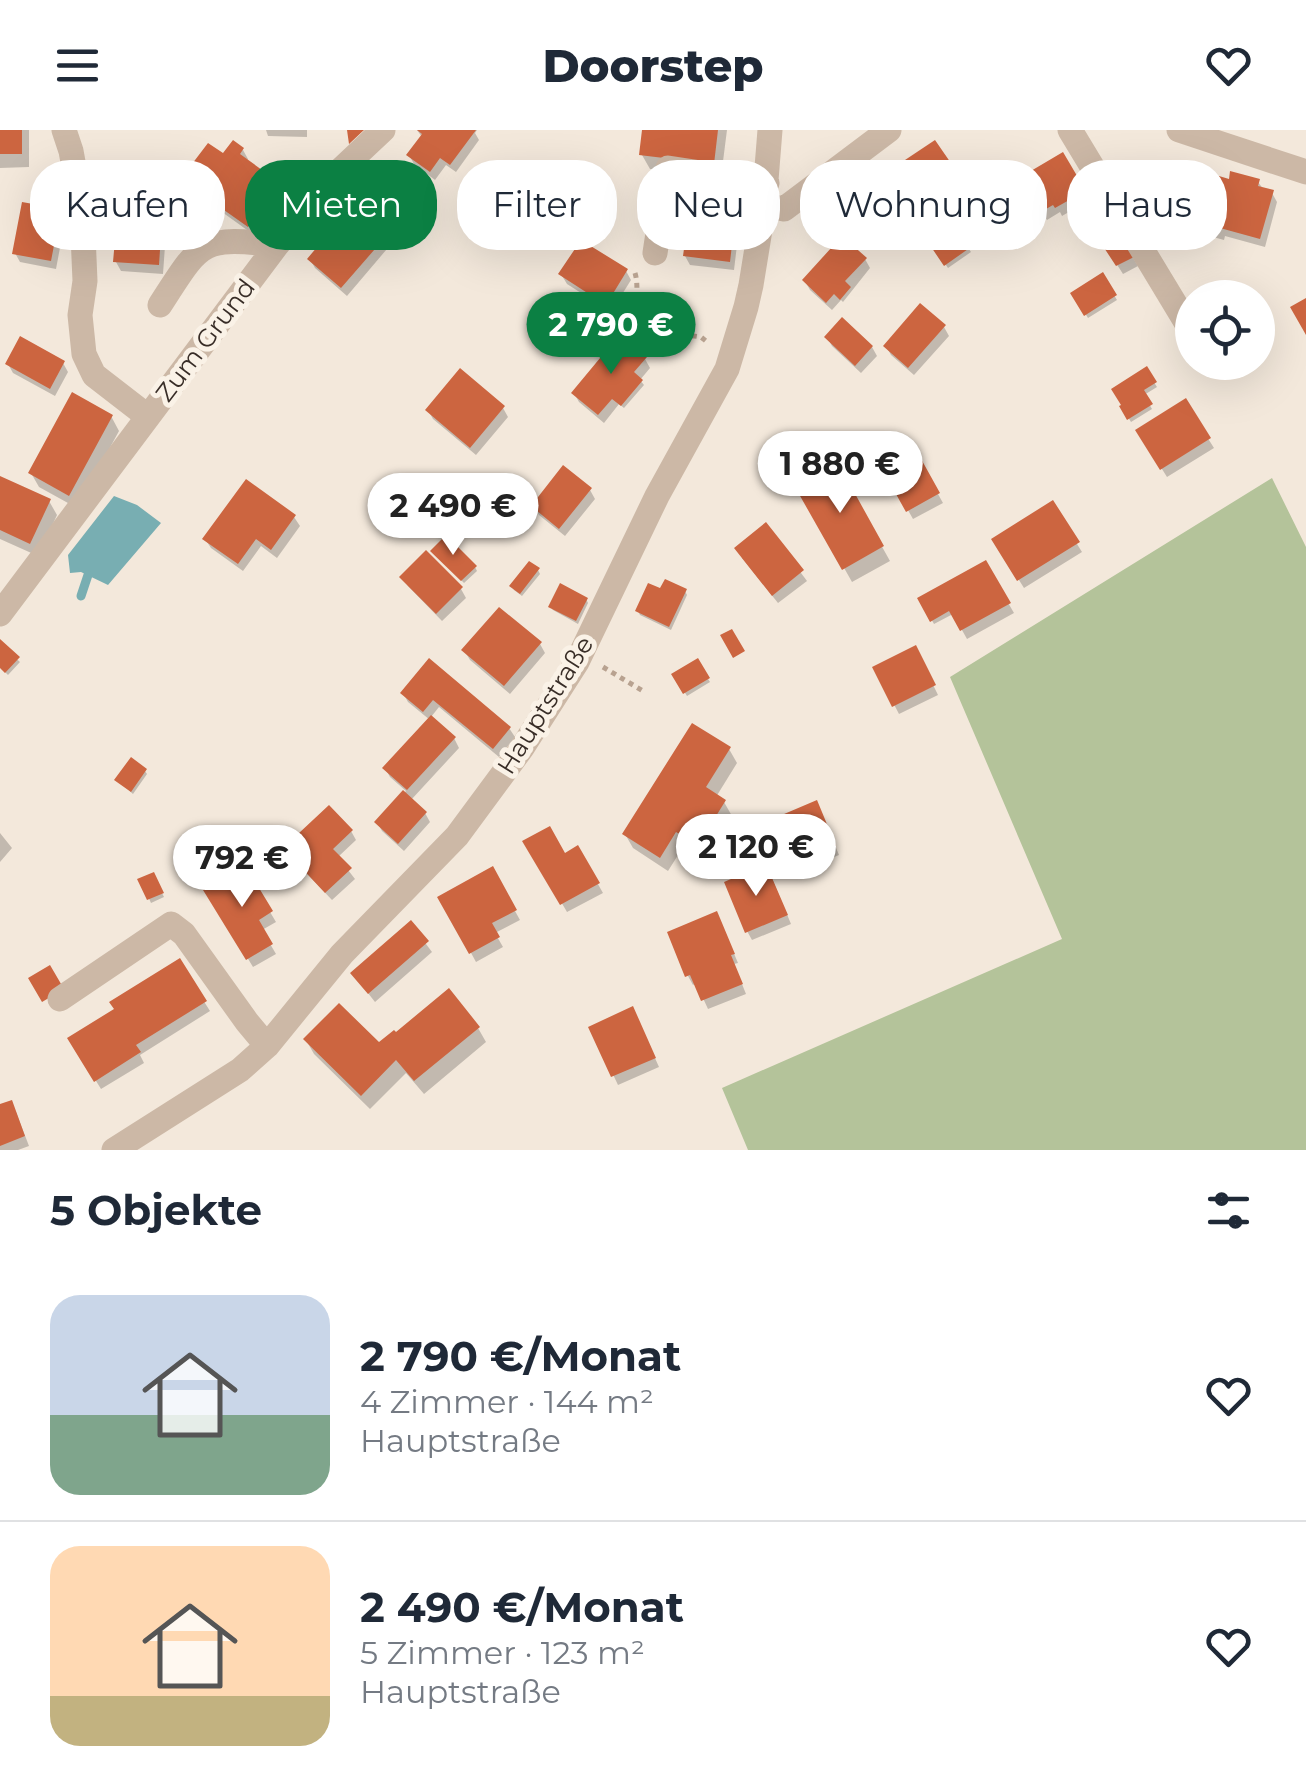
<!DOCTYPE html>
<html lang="de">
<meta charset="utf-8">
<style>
body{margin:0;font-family:Montserrat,sans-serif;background:#f6f6f7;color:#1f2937;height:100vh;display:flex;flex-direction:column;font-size:38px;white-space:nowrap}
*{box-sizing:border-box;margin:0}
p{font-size:32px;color:#747a83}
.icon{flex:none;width:55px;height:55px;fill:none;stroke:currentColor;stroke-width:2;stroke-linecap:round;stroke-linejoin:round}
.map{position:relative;height:1020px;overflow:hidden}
.side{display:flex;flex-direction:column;background:#fff;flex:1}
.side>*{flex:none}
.top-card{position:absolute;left:30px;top:30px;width:1248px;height:90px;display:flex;gap:20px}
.fabs{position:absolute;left:1175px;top:150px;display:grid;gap:20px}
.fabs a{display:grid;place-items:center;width:100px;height:100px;border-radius:50%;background:#fff;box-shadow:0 10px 40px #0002;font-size:50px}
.price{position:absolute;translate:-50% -85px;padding:0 22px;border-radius:35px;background:#fff;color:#222;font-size:32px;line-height:65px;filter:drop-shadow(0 2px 5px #0008)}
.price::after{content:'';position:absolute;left:50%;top:60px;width:30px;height:22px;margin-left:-15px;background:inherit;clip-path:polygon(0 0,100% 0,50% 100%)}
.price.active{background:#0b8043;color:#fff}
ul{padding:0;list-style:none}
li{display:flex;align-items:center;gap:30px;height:250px;padding:0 50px}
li+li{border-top:2px solid #e0e1e3}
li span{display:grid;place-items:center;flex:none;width:280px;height:200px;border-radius:30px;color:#555}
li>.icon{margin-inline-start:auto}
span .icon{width:120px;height:120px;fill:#fffc;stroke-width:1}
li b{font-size:42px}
h2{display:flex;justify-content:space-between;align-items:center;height:120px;padding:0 50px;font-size:42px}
.chip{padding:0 35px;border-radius:40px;background:#fff;box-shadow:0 10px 40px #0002;font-size:35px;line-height:90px}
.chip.active{background:#0b8043;color:#fff}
header{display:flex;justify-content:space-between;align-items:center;height:130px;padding:0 50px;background:#fff;font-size:45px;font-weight:800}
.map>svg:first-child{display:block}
.green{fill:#b4c39a}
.water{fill:#78aeb2}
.shadow{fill:#0003}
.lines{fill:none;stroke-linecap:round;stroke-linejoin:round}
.stream{stroke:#78aeb2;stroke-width:9}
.building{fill:#cc6540}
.path{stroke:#b8a290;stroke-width:5;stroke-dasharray:5 5;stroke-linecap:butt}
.minor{stroke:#ccb8a6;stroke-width:25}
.labels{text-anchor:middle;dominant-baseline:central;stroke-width:10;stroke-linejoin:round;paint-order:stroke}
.street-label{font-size:25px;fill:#382d27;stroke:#faf2e7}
</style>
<header><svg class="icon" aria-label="menu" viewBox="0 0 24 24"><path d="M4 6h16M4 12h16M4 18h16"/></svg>Doorstep<svg class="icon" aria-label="heart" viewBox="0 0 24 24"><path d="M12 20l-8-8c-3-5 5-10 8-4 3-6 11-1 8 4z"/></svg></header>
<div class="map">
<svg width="1306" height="1020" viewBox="0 0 1306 1020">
<rect width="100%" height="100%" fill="#f3e8db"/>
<path class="green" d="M 1272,348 L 1306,417 L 1306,1020 L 748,1020 L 722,958 L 1062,809 L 950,547 Z"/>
<path class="water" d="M 114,366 L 137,375 L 161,393 L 108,455 L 81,442 L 70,443 L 68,425 Z"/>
<path class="shadow" d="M 0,0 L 29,0 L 29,37 L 0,38 Z
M 266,0 L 307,0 L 307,7 L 268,6 Z
M 417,0 L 477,0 L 475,3 L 479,10 L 456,42 L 446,35 L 435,50 L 414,34 L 409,25 L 422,7 Z
M 645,0 L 727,0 L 721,47 L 650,39 L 642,25 Z
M 934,14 L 958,49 L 940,62 L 942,66 L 929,75 L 939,89 L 945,84 L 971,122 L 948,138 L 922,100 L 928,96 L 914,46 Z
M 243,20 L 248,29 L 246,32 L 278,54 L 284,64 L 254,105 L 215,77 L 210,68 L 219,56 L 201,44 L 195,34 Z
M 1062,26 L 1086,67 L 1071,75 L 1074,79 L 1062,86 L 1060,82 L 1047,90 L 1022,49 Z
M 1178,42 L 1220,53 L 1258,52 L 1264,60 L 1272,63 L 1277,72 L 1265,117 L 1225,106 L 1224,110 L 1213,107 L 1211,103 L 1172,93 L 1167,84 Z
M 373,56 L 415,63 L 417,66 L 404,83 Z
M 737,65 L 742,74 L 734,140 L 690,135 L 685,126 L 688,102 L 684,95 Z
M 1104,80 L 1138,136 L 1123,144 L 1100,108 L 1106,103 Z
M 60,82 L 65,91 L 56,139 L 20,132 L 15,123 Z
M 161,93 L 166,102 L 163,144 L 121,141 L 116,132 Z
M 393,97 L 398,106 L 347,166 L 315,138 L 310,129 Z
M 865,129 L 870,138 L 843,172 L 841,170 L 832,180 L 810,160 L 805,151 Z
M 626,141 L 631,150 L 611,182 L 567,154 L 561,144 Z
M 1102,145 L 1117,170 L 1088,188 L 1073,164 Z
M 944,197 L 949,206 L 914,245 L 891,225 L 886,216 Z
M 827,207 L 872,217 L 877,226 L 861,243 L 832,216 Z
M 645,229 L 650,238 L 640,250 L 644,255 L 624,278 L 619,274 L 604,293 L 579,272 L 574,263 Z
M 63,233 L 68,242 L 55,266 L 13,243 L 8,234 Z
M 1146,240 L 1157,257 L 1144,265 L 1152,279 L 1131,292 L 1122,277 Z
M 1185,272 L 1214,318 L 1167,347 L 1138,301 Z
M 503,278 L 508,287 L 476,325 L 433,289 L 428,280 Z
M 111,286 L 119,301 L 77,378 L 39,357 L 31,343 Z
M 914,321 L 943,373 L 913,389 L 884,338 Z
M 837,336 L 890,431 L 852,452 L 799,358 Z
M 0,349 L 49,371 L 57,385 L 38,426 L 0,409 Z
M 590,360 L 595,369 L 565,406 L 539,385 L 534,376 Z
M 1052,374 L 1082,422 L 1024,458 L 994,410 Z
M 294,387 L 300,396 L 277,428 L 261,416 L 243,441 L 211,418 L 205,409 Z
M 766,396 L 807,451 L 778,473 L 742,428 Z
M 436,425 L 475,437 L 477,441 L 464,453 Z
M 985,433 L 1014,483 L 967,509 L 953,484 L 934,494 L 920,469 Z
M 538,440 L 540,444 L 522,466 L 514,460 L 512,456 Z
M 403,447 L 461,459 L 466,468 L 442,491 L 408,456 Z
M 685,461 L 687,465 L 671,500 L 640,485 L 638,481 L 661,462 Z
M 586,469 L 588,473 L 578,494 L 553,480 L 551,477 Z
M 0,514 L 20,532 L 8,545 L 0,537 Z
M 540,514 L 545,523 L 510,564 L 470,530 L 464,520 Z
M 915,518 L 938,565 L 899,584 L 875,538 Z
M 429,531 L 509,598 L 515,607 L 499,627 L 439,577 L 431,587 L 454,608 L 459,618 L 411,670 L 425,683 L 430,692 L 404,721 L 382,701 L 377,692 L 406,661 L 390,647 L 385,638 L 430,590 L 408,572 L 403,563 Z
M 697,532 L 710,552 L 687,566 L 674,545 Z
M 729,619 L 737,633 L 716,667 L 724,672 L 732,686 L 706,728 L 685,714 L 668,741 L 633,718 L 625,704 Z
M 145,641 L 147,644 L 133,664 L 117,650 Z
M 821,682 L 839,725 L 796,743 L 791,734 Z
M 351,701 L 356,710 L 338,727 L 355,749 L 332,770 L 291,727 Z
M 0,703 L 12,718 L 0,732 Z
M 526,712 L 564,727 L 578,719 L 603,763 L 567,782 Z
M 244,738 L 276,792 L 262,800 L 276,824 L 253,837 L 207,761 Z
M 492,740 L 520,790 L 495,803 L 503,817 L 476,832 L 441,768 Z
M 153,745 L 164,767 L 151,773 L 141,751 Z
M 771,746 L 791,794 L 752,810 L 747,801 Z
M 721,793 L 738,833 L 734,834 L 746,864 L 708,879 L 696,853 L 693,855 L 688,846 Z
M 411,794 L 432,822 L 375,872 L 353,844 Z
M 179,832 L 210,881 L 140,925 L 144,933 L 101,959 L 70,909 L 117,880 Z
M 637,888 L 659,937 L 618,955 L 591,898 Z
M 478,898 L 486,912 L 424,964 L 406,943 L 370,979 L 314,924 L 306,910 L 379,915 Z
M 0,977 L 16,982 L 29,1016 L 18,1020 L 0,1020 Z"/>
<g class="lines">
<path class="stream" d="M 81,466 L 88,445"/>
</g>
<path class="building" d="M 0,0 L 22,0 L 22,24 L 0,24 Z
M 347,0 L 364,0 L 349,14 Z
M 417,0 L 476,0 L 450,35 L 440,28 L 430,42 L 406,25 L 422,4 Z
M 642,0 L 718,0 L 714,34 L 639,25 Z
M 233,10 L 244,18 L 240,24 L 280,53 L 248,97 L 207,68 L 218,52 L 192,34 L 208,13 L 223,23 Z
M 935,10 L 955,39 L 936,52 L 942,61 L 928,70 L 939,85 L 946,81 L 971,117 L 944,136 L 919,99 L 926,94 L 898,54 L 911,45 L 902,32 Z
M 1063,22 L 1083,56 L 1068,65 L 1071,69 L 1055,78 L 1053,75 L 1039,83 L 1019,48 Z
M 386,36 L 417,61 L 402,81 L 370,55 Z
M 1176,39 L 1217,49 L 1215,61 L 1219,46 L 1229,49 L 1230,41 L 1260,49 L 1258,56 L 1274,60 L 1260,109 L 1220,98 L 1220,102 L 1205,98 L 1206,95 L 1164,84 Z
M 691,57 L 738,63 L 730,132 L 683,126 L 687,97 L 682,96 L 684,77 L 689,78 Z
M 360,66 L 395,96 L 341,158 L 307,129 Z
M 22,72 L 61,79 L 51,131 L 12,124 Z
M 1105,76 L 1136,126 L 1116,136 L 1097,107 L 1104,102 L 1092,84 Z
M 117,87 L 162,90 L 159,135 L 113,132 Z
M 842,106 L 867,128 L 845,151 L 851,157 L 840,170 L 834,164 L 826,173 L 802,150 Z
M 581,110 L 628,139 L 606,175 L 558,144 Z
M 1103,142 L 1117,165 L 1084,186 L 1070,163 Z
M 1306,168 L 1306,205 L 1290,177 Z
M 920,173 L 946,195 L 908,238 L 883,216 Z
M 842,187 L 873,216 L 855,236 L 824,207 Z
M 620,204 L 647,227 L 634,242 L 643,250 L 621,276 L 612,269 L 598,285 L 571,263 Z
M 20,206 L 65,231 L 50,259 L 5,234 Z
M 1147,236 L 1157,252 L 1144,260 L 1153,274 L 1127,290 L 1119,276 L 1121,275 L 1111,259 Z
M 460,238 L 505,276 L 470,318 L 425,280 Z
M 72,262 L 113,285 L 69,366 L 28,343 Z
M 1186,268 L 1211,308 L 1160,340 L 1135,300 Z
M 915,318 L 940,363 L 906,382 L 881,337 Z
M 838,333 L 884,416 L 842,440 L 795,357 Z
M 563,335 L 592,358 L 559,399 L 531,376 Z
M 0,346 L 51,369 L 30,414 L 0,400 Z
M 246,349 L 296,385 L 271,420 L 256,409 L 238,434 L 202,409 Z
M 1053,370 L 1080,412 L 1017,451 L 991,409 Z
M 766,392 L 804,440 L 772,466 L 734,418 Z
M 446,405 L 477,436 L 461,451 L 430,421 Z
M 426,420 L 463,457 L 436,484 L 399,447 Z
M 986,430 L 1011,473 L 960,501 L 949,481 L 930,492 L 917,468 Z
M 529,431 L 540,438 L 520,464 L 509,456 Z
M 665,449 L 687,459 L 669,497 L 635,481 L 648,453 L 660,458 Z
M 560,453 L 588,468 L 576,491 L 548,477 Z
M 499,477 L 542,512 L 504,556 L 461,520 Z
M 732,499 L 745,521 L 733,528 L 720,505 Z
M 0,509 L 20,527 L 5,543 L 0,538 Z
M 916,515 L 936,555 L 892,577 L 872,537 Z
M 429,528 L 511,597 L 493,619 L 433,570 L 423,582 L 400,563 Z
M 698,528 L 710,548 L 683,564 L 671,544 Z
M 431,585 L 456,607 L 407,660 L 382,638 Z
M 692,593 L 731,617 L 706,657 L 726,670 L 698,715 L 676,702 L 660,728 L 622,704 Z
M 131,627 L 147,639 L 131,662 L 114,650 Z
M 403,660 L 427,682 L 398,714 L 374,692 Z
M 817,670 L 836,716 L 789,735 L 770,690 Z
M 329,675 L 353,700 L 333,719 L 352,738 L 325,763 L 283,718 Z
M 550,696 L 565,723 L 578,715 L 600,753 L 560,775 L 522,711 Z
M 766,734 L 788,785 L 745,803 L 724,752 Z
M 245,735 L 273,781 L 259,790 L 273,814 L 246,830 L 203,760 Z
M 493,736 L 517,780 L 492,793 L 500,807 L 469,824 L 437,767 Z
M 154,742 L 164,763 L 147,770 L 137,749 Z
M 717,781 L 735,824 L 731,825 L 743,854 L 701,871 L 690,845 L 685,847 L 667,802 Z
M 411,790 L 429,811 L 368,864 L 350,843 Z
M 180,828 L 207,871 L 136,915 L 141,922 L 94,952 L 67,908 L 114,879 L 109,872 Z
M 50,835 L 64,859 L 42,872 L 28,848 Z
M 449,858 L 480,897 L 414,951 L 396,930 L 361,966 L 303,909 L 339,873 L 379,912 L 394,900 L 396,902 Z
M 633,876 L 656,928 L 611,947 L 588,897 Z
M 12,970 L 25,1006 L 0,1016 L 0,974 Z"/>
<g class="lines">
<path class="path" d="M 635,143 C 639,156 635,170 638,183 L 667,202 L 701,207 L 706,211
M 603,537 L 643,561"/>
<path class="minor" d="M 64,0 L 71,21 L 82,81 L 85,151 L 80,185 L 84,224 L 94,245 L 147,286
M 1070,0 L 1192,202
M 1179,0 L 1306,42
M 764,75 L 784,79 L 889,0
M 655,123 L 668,38 L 767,53
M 160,175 C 200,113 200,105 277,115
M 0,484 L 277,115 L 334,46 L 383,0
M 60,869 L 171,794 L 184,804 L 247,892 L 267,916
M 114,1020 L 240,940 L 267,916 L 342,824 L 457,706 L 522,618 L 577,532 L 657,366 L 727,239 L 746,177 L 751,155 L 764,75 L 770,0"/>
</g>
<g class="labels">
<g class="street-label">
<text transform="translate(205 210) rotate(-53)">Zum Grund</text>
<text transform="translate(545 575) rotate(-58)">Hauptstraße</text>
</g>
</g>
</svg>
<div class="fabs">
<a><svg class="icon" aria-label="locate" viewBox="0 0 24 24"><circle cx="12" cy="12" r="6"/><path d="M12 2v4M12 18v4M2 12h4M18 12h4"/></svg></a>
</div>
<b class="price active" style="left:611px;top:247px">2 790 €</b>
<b class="price" style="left:840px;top:386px">1 880 €</b>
<b class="price" style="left:453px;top:428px">2 490 €</b>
<b class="price" style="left:756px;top:769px">2 120 €</b>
<b class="price" style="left:242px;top:780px">792 €</b>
<div class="top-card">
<a class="chip">Kaufen</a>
<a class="chip active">Mieten</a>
<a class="chip">Filter</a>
<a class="chip">Neu</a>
<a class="chip">Wohnung</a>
<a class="chip">Haus</a>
</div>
</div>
<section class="side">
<h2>5 Objekte<svg class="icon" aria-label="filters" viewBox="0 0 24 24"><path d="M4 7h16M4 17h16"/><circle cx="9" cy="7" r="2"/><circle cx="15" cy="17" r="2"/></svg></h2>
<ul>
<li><span style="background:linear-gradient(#c9d6e8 60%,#7fa58c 0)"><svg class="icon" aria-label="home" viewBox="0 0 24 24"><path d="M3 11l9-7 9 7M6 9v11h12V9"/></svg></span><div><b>2 790 €/Monat</b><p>4 Zimmer · 144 m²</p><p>Hauptstraße</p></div><svg class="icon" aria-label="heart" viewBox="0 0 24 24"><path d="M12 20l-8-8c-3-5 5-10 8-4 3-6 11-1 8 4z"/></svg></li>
<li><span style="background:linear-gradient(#ffd9b3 75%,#c2b280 0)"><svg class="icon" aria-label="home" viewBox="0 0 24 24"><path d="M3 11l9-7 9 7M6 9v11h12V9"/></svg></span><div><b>2 490 €/Monat</b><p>5 Zimmer · 123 m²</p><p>Hauptstraße</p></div><svg class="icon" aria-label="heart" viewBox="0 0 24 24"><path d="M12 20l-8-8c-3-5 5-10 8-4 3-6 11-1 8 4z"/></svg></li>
</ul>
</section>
